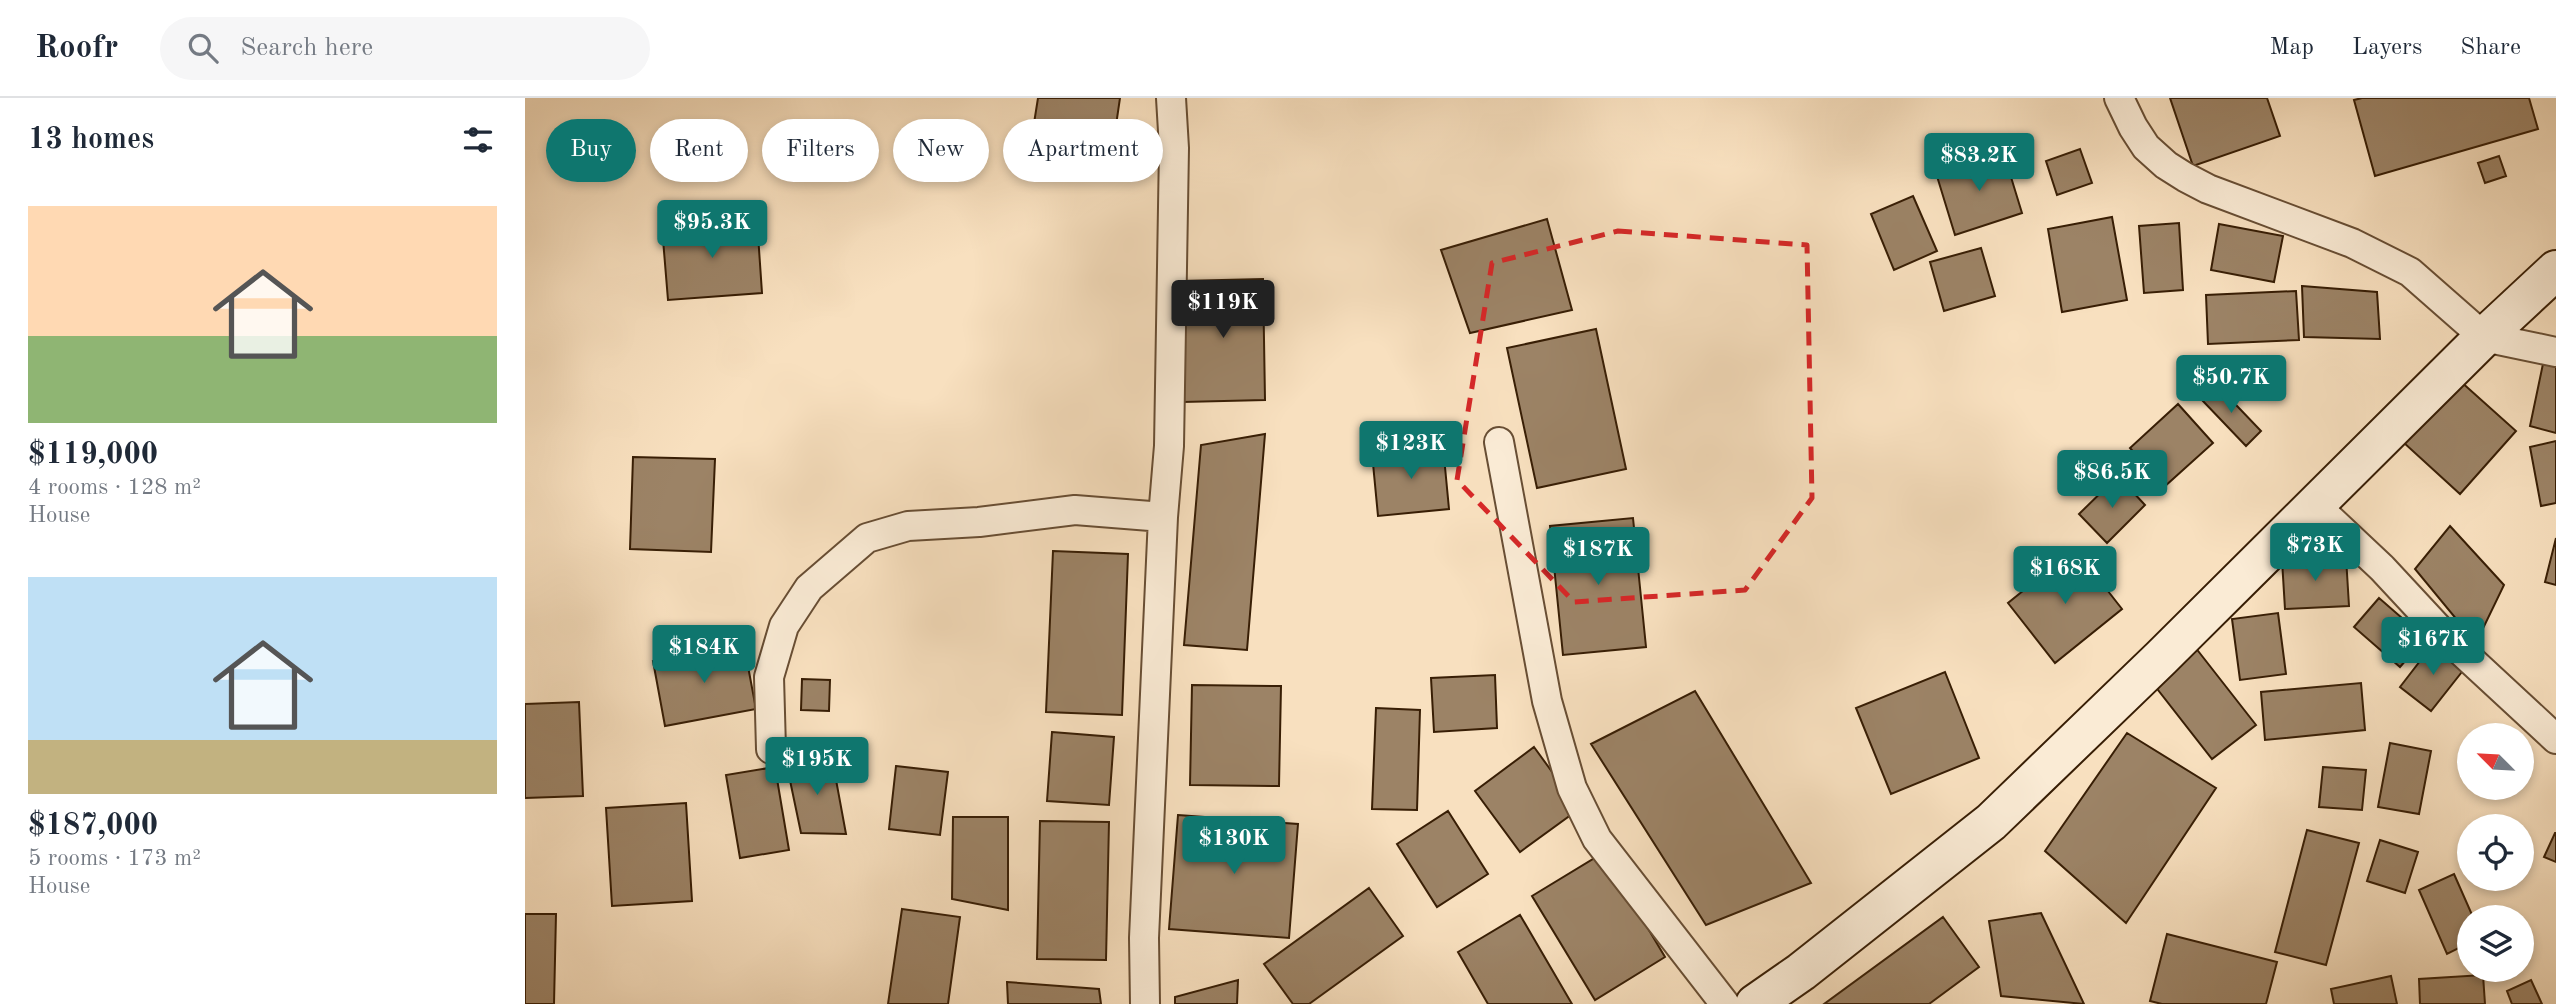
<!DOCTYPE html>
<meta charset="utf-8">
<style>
body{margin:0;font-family:"Old Standard TT",serif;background:#f6f6f7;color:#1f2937;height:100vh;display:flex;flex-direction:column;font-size:26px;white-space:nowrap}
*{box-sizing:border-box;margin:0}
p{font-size:23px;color:#747a83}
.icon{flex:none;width:38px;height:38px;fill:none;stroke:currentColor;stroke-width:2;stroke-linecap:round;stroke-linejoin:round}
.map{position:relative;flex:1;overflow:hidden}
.side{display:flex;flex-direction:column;background:#fff;width:525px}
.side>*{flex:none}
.banner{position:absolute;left:21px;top:21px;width:665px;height:63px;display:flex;gap:14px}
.needle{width:46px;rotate:294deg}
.tools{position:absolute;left:1932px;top:625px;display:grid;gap:14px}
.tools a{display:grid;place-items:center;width:77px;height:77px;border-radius:50%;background:#fff;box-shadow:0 4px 10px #0003;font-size:35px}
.price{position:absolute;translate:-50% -60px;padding:0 16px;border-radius:7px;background:#0f766e;color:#fff;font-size:23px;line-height:46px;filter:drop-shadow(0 2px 4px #0008)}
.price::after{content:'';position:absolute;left:50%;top:42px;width:21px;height:16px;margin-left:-10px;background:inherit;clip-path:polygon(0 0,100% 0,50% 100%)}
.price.active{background:#222;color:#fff}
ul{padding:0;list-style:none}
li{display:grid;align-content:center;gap:14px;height:371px;padding:0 28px}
li span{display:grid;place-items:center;height:217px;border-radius:0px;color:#555}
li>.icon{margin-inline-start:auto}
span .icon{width:126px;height:126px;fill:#fffc;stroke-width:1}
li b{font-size:30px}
h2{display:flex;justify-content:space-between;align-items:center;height:84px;padding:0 28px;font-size:30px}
.chip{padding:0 24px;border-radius:32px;background:#fff;box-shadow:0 4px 10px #0003;font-size:24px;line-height:63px}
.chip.active{background:#0f766e;color:#fff}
header{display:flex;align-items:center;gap:42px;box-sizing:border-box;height:98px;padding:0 35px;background:#fff;border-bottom:2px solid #e0e1e3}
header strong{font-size:33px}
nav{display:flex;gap:38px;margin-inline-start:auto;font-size:24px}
.search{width:490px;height:63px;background:#f6f6f7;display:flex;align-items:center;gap:18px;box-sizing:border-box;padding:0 24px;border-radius:38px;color:#747a83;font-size:26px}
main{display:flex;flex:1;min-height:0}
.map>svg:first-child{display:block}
.building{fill:#9c8366;stroke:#381e05;stroke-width:2}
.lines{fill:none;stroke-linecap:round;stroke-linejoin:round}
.street-casing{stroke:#684e34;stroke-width:32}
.secondary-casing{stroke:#381e05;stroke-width:42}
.street{stroke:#faebd5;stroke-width:28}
.secondary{stroke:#faebd5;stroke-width:38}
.marked{fill:none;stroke:#d62828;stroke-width:5;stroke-dasharray:14 9;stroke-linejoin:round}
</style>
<header>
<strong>Roofr</strong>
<div class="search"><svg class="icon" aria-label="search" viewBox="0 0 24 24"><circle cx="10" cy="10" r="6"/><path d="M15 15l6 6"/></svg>Search here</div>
<nav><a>Map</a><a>Layers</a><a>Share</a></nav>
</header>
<main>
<section class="side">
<h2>13 homes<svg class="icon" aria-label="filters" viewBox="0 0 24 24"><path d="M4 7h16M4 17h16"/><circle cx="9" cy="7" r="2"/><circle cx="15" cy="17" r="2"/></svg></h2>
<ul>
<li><span style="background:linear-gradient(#ffd9b3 60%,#8fb573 0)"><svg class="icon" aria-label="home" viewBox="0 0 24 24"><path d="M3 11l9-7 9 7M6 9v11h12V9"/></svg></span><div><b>$119,000</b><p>4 rooms · 128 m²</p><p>House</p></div></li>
<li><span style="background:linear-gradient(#bfe0f5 75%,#c2b280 0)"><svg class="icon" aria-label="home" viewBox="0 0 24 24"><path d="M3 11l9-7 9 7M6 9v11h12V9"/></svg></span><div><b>$187,000</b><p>5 rooms · 173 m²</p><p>House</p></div></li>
</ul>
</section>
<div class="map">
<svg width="2031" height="906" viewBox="0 0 2031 906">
<rect width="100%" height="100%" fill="#f8e0bf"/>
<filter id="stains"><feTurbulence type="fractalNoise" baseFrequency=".00286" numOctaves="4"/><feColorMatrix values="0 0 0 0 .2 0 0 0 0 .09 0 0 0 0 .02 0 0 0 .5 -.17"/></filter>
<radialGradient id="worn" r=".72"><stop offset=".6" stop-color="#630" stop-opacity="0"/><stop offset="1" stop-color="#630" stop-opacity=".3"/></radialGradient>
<path class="building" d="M 513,0 L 595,0 L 584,75 L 503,63 Z
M 1645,0 L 1742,0 L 1755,38 L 1668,68 Z
M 1837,0 L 2004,0 L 2013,31 L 1850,78 L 1829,2 Z
M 1555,51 L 1567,85 L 1532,97 L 1521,63 Z
M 1478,53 L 1497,115 L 1430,137 L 1411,75 Z
M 1974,58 L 1981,78 L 1960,85 L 1953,65 Z
M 1388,98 L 1412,153 L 1369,172 L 1346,116 Z
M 1587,119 L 1602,202 L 1537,214 L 1523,131 Z
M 1022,121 L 1047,212 L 945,235 L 916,152 Z
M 232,122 L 237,195 L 143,202 L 137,129 Z
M 1654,125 L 1658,192 L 1619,195 L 1614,128 Z
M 1694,126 L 1758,138 L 1749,184 L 1686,172 Z
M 1456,150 L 1470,198 L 1419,213 L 1405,164 Z
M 738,181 L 740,302 L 658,304 L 656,183 Z
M 1777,188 L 1852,194 L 1855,241 L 1779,239 Z
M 1771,193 L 1774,242 L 1683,246 L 1681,197 Z
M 1071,231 L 1101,371 L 1012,390 L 982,250 Z
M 2019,261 L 2031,264 L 2031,335 L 2005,328 Z
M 1934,282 L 1991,333 L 1935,396 L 1878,344 Z
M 1691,286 L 1736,333 L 1721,348 L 1676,301 Z
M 1653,306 L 1688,345 L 1639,389 L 1605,350 Z
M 740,336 L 722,552 L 659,547 L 676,347 Z
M 2031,343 L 2031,405 L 2016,408 L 2005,349 Z
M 918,348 L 924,411 L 853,418 L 847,355 Z
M 108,359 L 190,361 L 186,454 L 105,451 Z
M 1593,378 L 1620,407 L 1582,445 L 1554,416 Z
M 1108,420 L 1121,549 L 1038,557 L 1025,428 Z
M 1925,428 L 1979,487 L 1951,545 L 1890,471 Z
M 2031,440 L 2031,487 L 2020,484 Z
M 1550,451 L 1597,511 L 1530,565 L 1483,505 Z
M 528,453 L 603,456 L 597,617 L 521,614 Z
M 1821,459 L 1824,508 L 1760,511 L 1757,462 Z
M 1854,500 L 1900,540 L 1875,569 L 1829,529 Z
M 1753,515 L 1761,576 L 1715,582 L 1707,521 Z
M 1909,545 L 1940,570 L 1906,613 L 1875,589 Z
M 219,547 L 231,611 L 140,628 L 128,563 Z
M 1670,549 L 1731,627 L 1687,661 L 1626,583 Z
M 1420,574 L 1454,660 L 1366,696 L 1331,610 Z
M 970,577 L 972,630 L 909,634 L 906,580 Z
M 277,581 L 305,582 L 304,613 L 276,612 Z
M 1836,585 L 1840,632 L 1740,642 L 1736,594 Z
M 667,587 L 756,588 L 754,688 L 665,687 Z
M 1170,593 L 1286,785 L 1181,827 L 1066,646 Z
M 54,604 L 58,698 L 0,700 L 0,606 Z
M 851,610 L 895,612 L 892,712 L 847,711 Z
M 527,634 L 589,639 L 584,707 L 522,703 Z
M 1602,635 L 1691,690 L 1601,825 L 1520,753 Z
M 1865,645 L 1906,653 L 1894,716 L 1853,709 Z
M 1009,649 L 1054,711 L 995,754 L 950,693 Z
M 307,660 L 321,736 L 276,735 L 262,668 Z
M 371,668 L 423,674 L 415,737 L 364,731 Z
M 250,669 L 264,752 L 215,760 L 201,677 Z
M 1798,669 L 1841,672 L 1837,712 L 1794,709 Z
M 161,705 L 167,803 L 87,808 L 81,710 Z
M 923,713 L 963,776 L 912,809 L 872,746 Z
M 653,717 L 773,726 L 764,840 L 644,831 Z
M 428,719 L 483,719 L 483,812 L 427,801 Z
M 515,723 L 584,724 L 581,862 L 512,861 Z
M 1782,732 L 1834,745 L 1801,867 L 1750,854 Z
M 2030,735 L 2031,735 L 2031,764 L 2019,759 Z
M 1855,742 L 1893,754 L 1880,795 L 1842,783 Z
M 1078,755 L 1140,859 L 1070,902 L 1007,798 Z
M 1929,776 L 1948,819 L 1944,819 L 1944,845 L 1922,856 L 1894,792 Z
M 844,790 L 878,838 L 784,906 L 768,906 L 739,866 Z
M 377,811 L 435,819 L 423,906 L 363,906 Z
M 1516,815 L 1559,906 L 1476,898 L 1464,823 Z
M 0,816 L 31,816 L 29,906 L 0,906 Z
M 995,817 L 1047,906 L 963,906 L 933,854 Z
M 1418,819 L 1454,869 L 1404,906 L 1299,906 Z
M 1642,836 L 1752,864 L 1741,906 L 1637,906 L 1625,903 Z
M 1958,877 L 1960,906 L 1895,906 L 1894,881 Z
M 1866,878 L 1872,906 L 1809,906 L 1806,891 Z
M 713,882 L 712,906 L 650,906 L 650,899 Z
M 2006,882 L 2017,906 L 1987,906 L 1982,893 Z
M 482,884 L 574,891 L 576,906 L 483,906 Z"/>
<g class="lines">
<defs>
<path id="street" d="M 1594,0 L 1608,29 L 1621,49 L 1641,67 L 1660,79 L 1683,91 L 1827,145 L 1885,174 L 1959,239 L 2031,254
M 974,344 L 1022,603 L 1047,690 L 1072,741 L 1200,906
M 1790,407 L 1857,470 L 1923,541 L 2031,641
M 246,651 L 244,579 L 259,528 L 284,490 L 342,440 L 383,428 L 454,424 L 550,412 L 638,419
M 620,906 L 619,840 L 638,419 L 644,348 L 649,50 L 646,0"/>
<path id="secondary" d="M 1230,906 L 1276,874 L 1466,724 L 1636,560 L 1959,239 L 2031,172"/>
</defs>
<use href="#street" class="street-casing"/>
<use href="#secondary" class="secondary-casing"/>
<use href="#street" class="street"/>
<use href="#secondary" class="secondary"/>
</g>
<path class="marked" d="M 1093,133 L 1282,147 L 1287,400 L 1220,492 L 1049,504 L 932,382 L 967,165 Z"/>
<rect width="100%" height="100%" filter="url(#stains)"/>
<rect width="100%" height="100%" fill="url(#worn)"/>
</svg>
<div class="tools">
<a><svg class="needle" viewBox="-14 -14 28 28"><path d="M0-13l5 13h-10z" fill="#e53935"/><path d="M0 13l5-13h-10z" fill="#747a83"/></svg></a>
<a><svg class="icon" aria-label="locate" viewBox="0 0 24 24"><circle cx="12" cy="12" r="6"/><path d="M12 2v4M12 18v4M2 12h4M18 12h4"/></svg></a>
<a><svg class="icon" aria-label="layers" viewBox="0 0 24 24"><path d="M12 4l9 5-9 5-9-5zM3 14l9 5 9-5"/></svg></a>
</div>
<b class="price" style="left:1454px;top:95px">$83.2K</b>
<b class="price" style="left:187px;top:162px">$95.3K</b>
<b class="price active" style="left:698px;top:242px">$119K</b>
<b class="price" style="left:1706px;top:317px">$50.7K</b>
<b class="price" style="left:886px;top:383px">$123K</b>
<b class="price" style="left:1587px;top:412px">$86.5K</b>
<b class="price" style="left:1790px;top:485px">$73K</b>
<b class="price" style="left:1073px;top:489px">$187K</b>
<b class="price" style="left:1540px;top:508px">$168K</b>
<b class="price" style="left:1908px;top:579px">$167K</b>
<b class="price" style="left:179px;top:587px">$184K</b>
<b class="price" style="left:292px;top:699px">$195K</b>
<b class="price" style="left:709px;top:778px">$130K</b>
<div class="banner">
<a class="chip active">Buy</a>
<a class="chip">Rent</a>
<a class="chip">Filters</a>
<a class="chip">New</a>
<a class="chip">Apartment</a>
</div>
</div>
</main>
